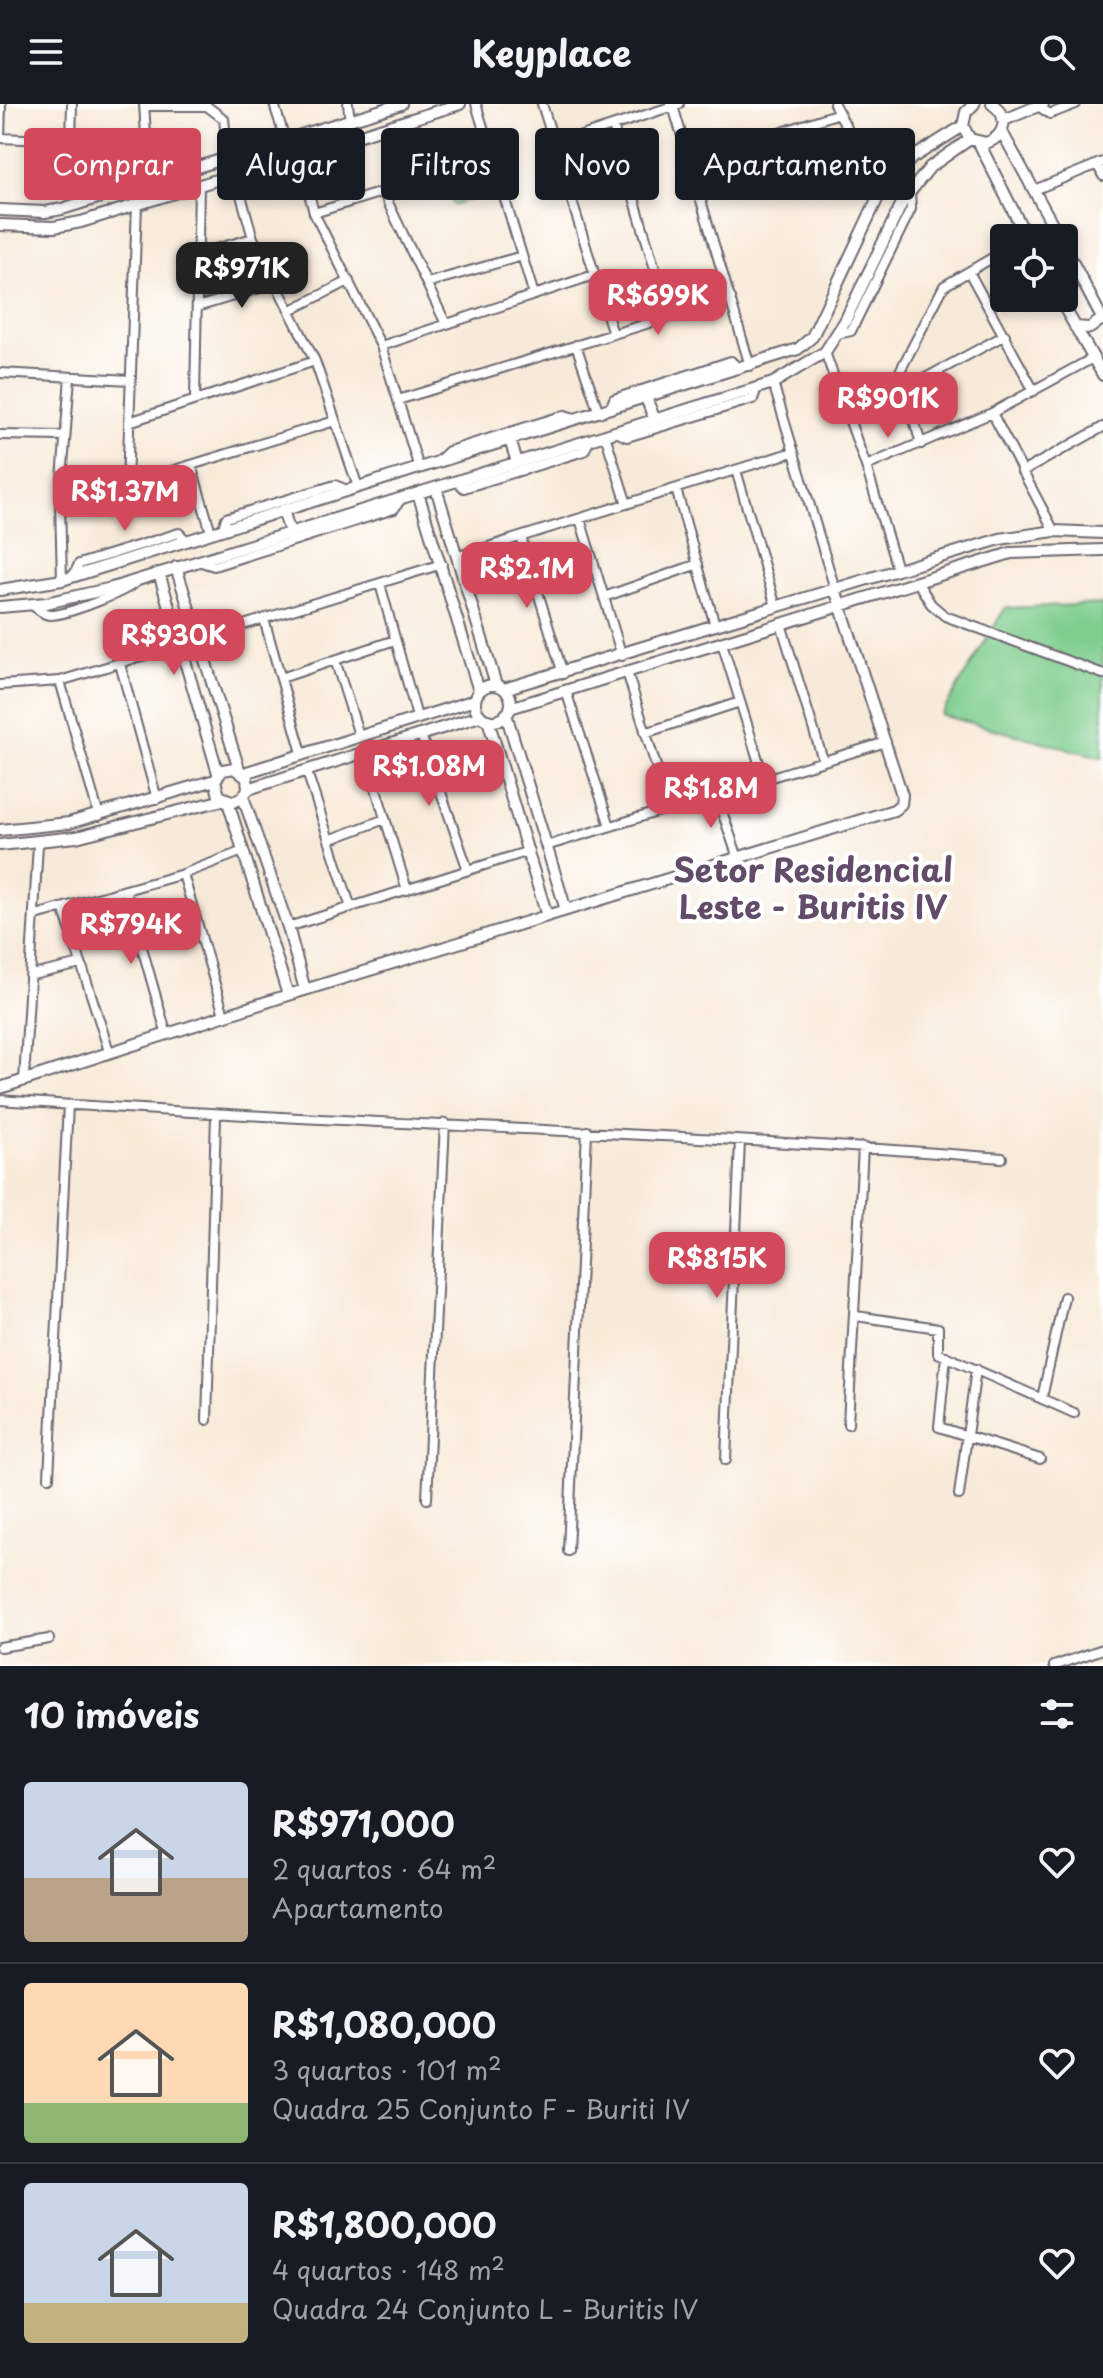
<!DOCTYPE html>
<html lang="pt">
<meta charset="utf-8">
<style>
body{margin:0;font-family:"Playpen Sans",sans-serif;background:#242831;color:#f1f3f6;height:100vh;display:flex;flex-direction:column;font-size:30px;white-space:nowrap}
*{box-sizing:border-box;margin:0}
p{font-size:26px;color:#9ea1a6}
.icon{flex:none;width:44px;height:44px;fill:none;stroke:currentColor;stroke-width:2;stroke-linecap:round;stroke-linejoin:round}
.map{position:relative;height:1562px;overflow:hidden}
.details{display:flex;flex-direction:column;background:#171b24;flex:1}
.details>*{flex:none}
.banner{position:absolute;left:24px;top:24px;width:1056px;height:72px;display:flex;gap:16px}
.tools{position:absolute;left:990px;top:120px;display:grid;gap:16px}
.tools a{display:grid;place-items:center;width:88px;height:88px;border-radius:8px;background:#171b24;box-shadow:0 4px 12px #0003;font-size:40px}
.price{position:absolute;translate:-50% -68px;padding:0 18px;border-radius:16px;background:#d1495b;color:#fff;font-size:26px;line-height:52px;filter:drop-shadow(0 2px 4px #0008)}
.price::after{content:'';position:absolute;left:50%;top:48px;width:24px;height:18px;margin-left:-12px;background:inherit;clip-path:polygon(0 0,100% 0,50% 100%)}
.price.selected{background:#222;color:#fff}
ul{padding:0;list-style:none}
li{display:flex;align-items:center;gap:24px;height:200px;padding:0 24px}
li+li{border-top:2px solid #363941}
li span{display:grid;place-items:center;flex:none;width:224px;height:160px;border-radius:8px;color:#555}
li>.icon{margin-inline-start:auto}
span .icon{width:96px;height:96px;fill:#fffc;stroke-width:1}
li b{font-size:34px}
h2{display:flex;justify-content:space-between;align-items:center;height:96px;padding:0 24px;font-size:34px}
.tag{padding:0 28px;border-radius:8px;background:#171b24;box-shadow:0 4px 12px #0003;font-size:28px;line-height:72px}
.tag.selected{background:#d1495b;color:#fff}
header{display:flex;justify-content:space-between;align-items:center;height:104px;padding:0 24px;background:#171b24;font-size:36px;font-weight:700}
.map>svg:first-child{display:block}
.green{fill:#7ecd8d;stroke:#507864;stroke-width:2}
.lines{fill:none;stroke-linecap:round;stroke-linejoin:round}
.minor-casing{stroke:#6d6872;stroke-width:12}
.tertiary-casing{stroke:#6d6872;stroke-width:14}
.minor{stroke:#fff;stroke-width:8}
.tertiary{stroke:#fff;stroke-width:10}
.labels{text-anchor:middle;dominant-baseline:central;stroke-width:8;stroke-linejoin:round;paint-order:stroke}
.district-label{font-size:32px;font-weight:bold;fill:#624c6a;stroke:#fff}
</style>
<header><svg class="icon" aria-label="menu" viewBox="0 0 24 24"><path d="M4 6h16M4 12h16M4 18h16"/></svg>Keyplace<svg class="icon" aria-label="search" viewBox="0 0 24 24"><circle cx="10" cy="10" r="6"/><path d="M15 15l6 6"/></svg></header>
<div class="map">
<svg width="1103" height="1562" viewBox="0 0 1103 1562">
<rect width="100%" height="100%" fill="#fff"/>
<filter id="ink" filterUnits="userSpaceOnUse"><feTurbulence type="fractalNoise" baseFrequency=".0125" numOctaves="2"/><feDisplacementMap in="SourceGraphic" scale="16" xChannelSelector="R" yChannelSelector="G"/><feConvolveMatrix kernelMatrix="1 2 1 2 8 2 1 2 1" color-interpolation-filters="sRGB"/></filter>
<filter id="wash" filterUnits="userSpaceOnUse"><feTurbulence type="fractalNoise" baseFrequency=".006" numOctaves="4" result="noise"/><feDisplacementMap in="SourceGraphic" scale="32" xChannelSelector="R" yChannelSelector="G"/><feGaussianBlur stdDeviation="1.8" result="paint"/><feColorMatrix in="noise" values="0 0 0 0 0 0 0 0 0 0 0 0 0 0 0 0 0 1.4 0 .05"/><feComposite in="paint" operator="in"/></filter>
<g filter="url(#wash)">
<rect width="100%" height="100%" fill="#f8ead8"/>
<path class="green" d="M 475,81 L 479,93 L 453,101 L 449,91 Z
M 1103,500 L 1103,654 L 941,611 L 1005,504 Z"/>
</g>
<g filter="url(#ink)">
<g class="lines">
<defs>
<path id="minor" d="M 1,0 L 0,34 L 71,37
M 72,0 L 71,37 L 87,97
M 144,0 L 149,77
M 204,0 L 224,15 L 228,53
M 274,0 L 285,35
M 348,0 L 350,17
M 476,0 L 534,191
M 542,0 L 613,230
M 834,0 L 881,87
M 144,2 L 204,2
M 673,2 L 750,262
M 1038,2 L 1050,10 L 1076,0
M 613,22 L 669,213
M 554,41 L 679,0
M 299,50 L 314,109 L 381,242 L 419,364
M 690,59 L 839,9
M 1097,60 L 1103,72
M 235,70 L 253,134 L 315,257 L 358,383
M 1034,86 L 1103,58
M 383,88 L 446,220
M 314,109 L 492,54
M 198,150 L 253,134
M 969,168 L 1034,287
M 427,179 L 522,152
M 197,203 L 277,179
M 291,206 L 349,177
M 838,230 L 851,227 L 911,105 L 910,89
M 576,241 L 599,309
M 381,242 L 594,171
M 825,248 L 866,362 L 897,465
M 0,269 L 131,276
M 70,273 L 60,401 L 335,317
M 773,279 L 835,485
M 905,285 L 1005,231
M 195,296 L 199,81
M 398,296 L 731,194
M 610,305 L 614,295 L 731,257 L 739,265
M 992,309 L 1054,427
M 129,318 L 315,257
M 616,328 L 627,333 L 753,295 L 756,286
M 0,331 L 65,332
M 605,331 L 627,400
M 921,340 L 900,267 L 944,182 L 1004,147
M 437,358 L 449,347 L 565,311 L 577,315
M 191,361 L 211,428
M 866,362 L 992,309 L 1093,254
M 736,366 L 776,503
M 1022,368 L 1103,323
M 456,377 L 464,384 L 584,347 L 590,336
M 127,381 L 137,100
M 676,385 L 715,521
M 60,401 L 62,476
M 580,415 L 622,552
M 223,424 L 226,414 L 335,381 L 347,386
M 521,433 L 563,570
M 459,452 L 793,348
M 198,457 L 214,462 L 394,405 L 401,395
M 73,473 L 79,460 L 179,429 L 186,436
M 918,479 L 931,500 L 945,512 L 1103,570
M 380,480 L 417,613
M 604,493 L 698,460
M 32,501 C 37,504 42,510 49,511 C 64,512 131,487 139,475
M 264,515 L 302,649
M 781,520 L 823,656
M 198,535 L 442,460
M 722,539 L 764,675
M 335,556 L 359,631
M 120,560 L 157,695
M 627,568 L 669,704
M 281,574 L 395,536
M 60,577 L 99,712
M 0,581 L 60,577 L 182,540
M 566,587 L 610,722
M 645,629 L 740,598
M 421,631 L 468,766
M 365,649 L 407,786
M 307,668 L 351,804
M 716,690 L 737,751
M 329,736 L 385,715
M 546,742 L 886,638
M 183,770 L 224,911
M 126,787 L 166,928
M 64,806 L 109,947
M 36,811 L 183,770 L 243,747
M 288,823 L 529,747
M 32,871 L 81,860
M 24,977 L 38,740
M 0,996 C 334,1020 669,1027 1002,1054
M 856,1212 L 938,1224 L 938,1249 L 1074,1309
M 946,1252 L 939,1323 L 1040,1355
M 1042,1294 L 1064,1193
M 207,1316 L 216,1012
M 848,1320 L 863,1043
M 726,1356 L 740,1037
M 49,1373 L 68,1001
M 959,1391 L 976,1265
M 427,1395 L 445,1019
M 568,1447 L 587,1027
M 0,1543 L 49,1535
M 1054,1562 L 1103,1545"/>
<path id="tertiary" d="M 974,0 L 966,8 L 963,22 L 970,35 L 986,39 C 1006,32 1010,12 992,0
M 1004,16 L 1043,0
M 1002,28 L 1060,134
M 979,39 L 1027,134
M 0,106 L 45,108 L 62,105 L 401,0
M 0,121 L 54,123 L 81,118 L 460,0
M 1064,142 L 1103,216
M 1059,194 L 1103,271
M 1075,223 L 1090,224 L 1102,215
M 646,294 L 655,316
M 510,336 L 517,358
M 436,384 L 496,581
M 418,389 L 479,587
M 283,406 L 290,429
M 176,463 L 239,665
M 159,469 L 218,669
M 0,486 L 62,476 L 798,245 L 812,233 L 881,87 L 912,54 L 963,22
M 0,503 L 46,499 L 112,484 L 773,279 L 825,248 L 845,217 L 903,97 L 930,63 L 970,35
M475 599a18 18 0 1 1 36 0a18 18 0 1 1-36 0Z
M 504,585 L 1000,435 L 1054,427 L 1103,429
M 510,604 L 1011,449 L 1103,446
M 506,610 L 566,806
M 488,616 L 547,812
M 244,669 L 475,596
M 248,685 L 247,674 L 234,664 L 223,666 L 215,676 L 219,692 L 234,698 L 243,693 L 248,685 L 480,612
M 243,693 L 288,823 L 305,886
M 228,698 L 288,891
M 0,726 L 69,719 L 215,676
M 0,741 L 76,733 L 223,696
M 0,984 L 288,891 L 894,706 L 901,700 L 902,691 L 835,485"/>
</defs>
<use href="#minor" class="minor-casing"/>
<use href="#tertiary" class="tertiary-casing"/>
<use href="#minor" class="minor"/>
<use href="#tertiary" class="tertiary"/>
</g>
</g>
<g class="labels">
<g class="district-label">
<text x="813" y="765">Setor Residencial<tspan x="813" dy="37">Leste - Buritis IV</tspan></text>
</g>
</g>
</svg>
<div class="tools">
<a><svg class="icon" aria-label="locate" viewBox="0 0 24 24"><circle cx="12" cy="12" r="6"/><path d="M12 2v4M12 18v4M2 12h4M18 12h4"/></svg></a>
</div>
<b class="price selected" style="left:242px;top:206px">R$971K</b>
<b class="price" style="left:658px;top:233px">R$699K</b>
<b class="price" style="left:888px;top:336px">R$901K</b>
<b class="price" style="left:125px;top:429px">R$1.37M</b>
<b class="price" style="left:527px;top:506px">R$2.1M</b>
<b class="price" style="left:174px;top:573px">R$930K</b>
<b class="price" style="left:429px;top:704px">R$1.08M</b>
<b class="price" style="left:711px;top:726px">R$1.8M</b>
<b class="price" style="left:131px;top:862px">R$794K</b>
<b class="price" style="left:717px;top:1196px">R$815K</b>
<div class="banner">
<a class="tag selected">Comprar</a>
<a class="tag">Alugar</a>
<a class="tag">Filtros</a>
<a class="tag">Novo</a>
<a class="tag">Apartamento</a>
</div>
</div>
<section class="details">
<h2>10 imóveis<svg class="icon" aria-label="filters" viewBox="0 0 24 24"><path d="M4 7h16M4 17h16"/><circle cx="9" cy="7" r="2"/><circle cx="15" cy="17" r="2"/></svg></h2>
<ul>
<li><span style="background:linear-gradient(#c9d6e8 60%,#b9a48a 0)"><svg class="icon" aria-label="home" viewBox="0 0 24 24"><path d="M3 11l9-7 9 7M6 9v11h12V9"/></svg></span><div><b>R$971,000</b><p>2 quartos · 64 m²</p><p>Apartamento</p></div><svg class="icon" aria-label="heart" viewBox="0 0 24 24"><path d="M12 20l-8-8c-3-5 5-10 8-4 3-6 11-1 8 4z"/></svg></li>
<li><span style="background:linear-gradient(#ffd9b3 75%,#8fb573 0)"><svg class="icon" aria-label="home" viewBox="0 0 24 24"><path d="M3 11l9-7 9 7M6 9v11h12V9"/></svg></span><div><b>R$1,080,000</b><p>3 quartos · 101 m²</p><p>Quadra 25 Conjunto F - Buriti IV</p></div><svg class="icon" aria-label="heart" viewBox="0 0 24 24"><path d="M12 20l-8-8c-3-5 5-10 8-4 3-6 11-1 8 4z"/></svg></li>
<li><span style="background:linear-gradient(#c9d6e8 75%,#c2b280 0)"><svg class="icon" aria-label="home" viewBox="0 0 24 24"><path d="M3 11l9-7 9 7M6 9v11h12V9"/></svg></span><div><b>R$1,800,000</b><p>4 quartos · 148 m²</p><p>Quadra 24 Conjunto L - Buritis IV</p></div><svg class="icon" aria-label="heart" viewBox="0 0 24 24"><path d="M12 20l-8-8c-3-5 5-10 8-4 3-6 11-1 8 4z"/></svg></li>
</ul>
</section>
